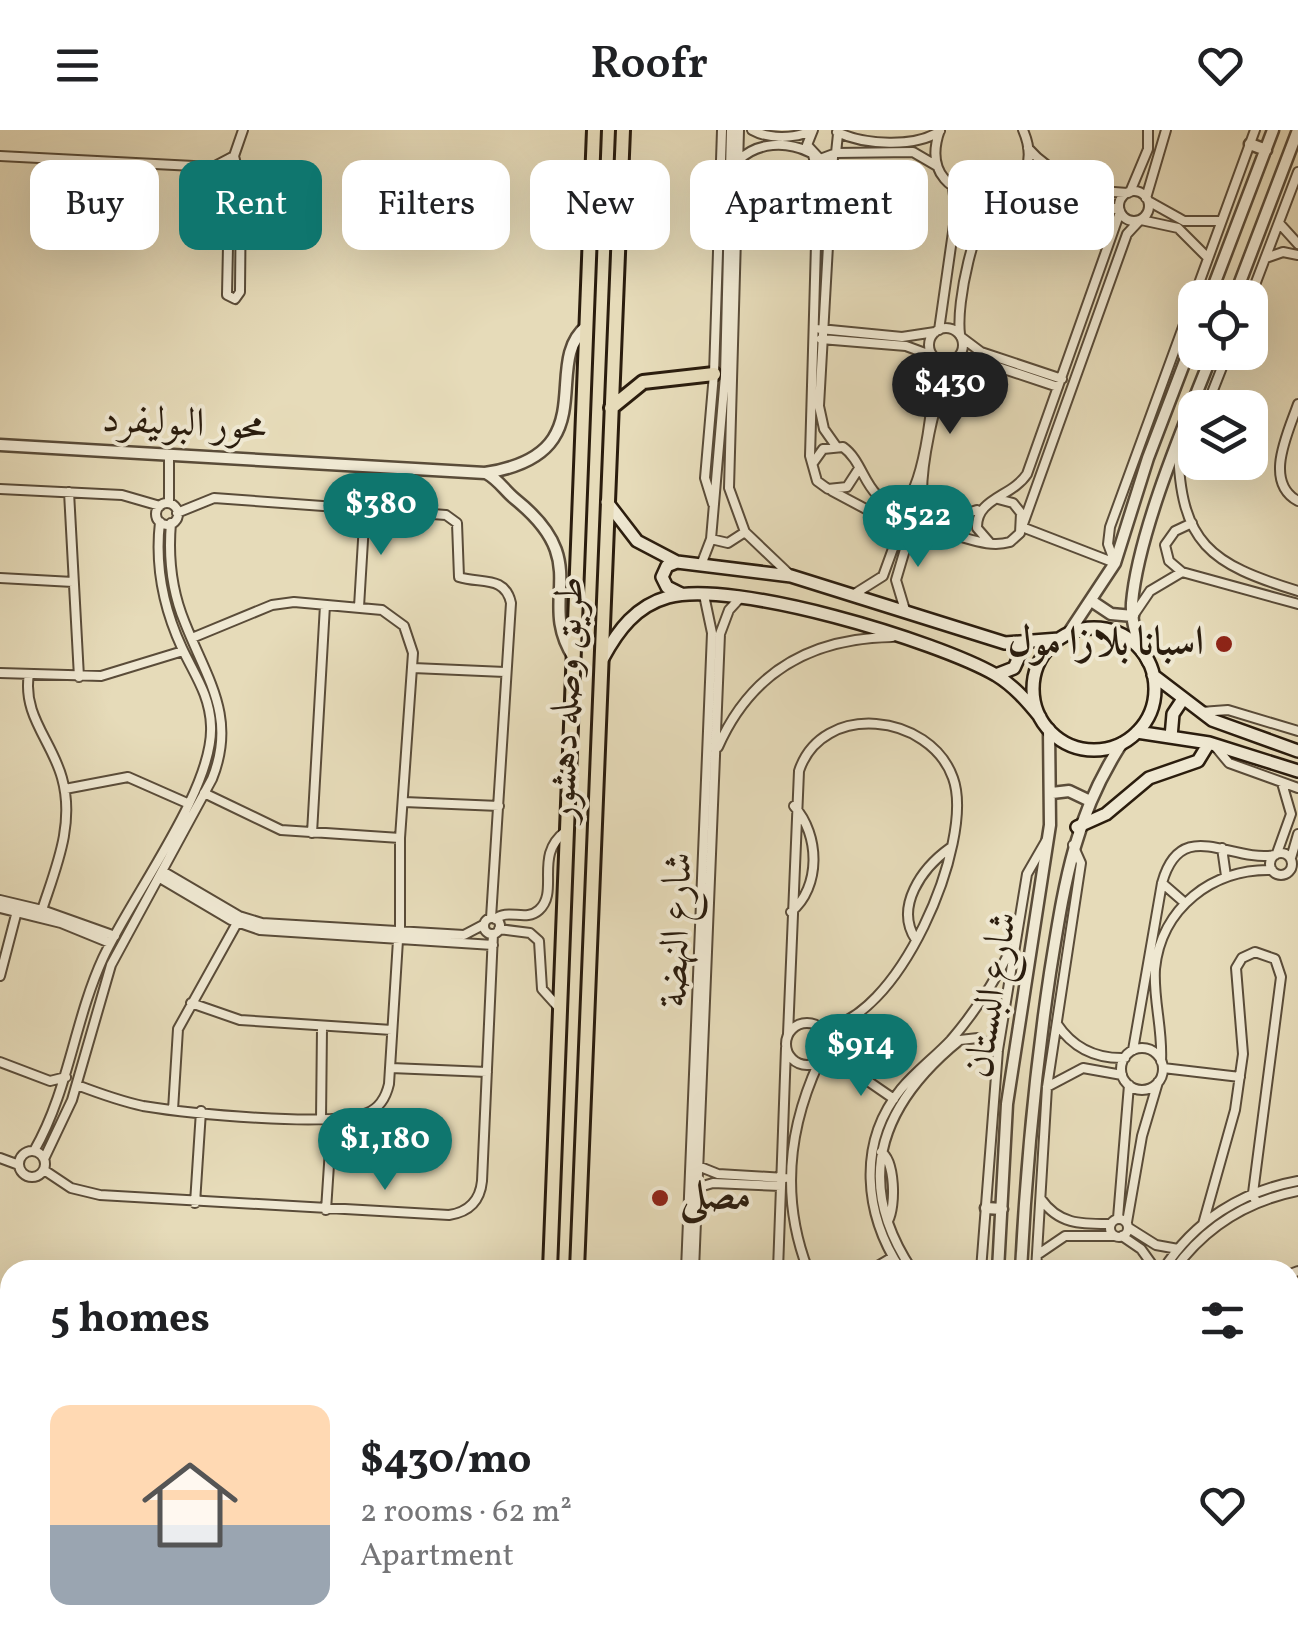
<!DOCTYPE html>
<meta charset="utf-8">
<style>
body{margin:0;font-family:Vollkorn,Amiri,serif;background:#f2f2f2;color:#202124;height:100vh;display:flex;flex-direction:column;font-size:38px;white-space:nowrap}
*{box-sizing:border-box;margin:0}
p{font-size:32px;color:#757577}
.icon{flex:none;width:55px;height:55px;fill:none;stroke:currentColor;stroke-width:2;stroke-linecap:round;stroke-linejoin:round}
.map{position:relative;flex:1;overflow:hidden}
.side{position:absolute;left:0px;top:1130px;width:1300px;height:392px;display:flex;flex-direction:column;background:#fff;border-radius:30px 30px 0 0;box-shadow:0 10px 40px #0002}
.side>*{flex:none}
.top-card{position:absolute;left:30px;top:30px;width:1240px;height:90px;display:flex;gap:20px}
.tools{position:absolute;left:1178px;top:150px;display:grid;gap:20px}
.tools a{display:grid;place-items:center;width:90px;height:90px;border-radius:20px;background:#fff;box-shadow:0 10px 40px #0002;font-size:50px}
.price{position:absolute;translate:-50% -85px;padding:0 22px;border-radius:35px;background:#0f766e;color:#fff;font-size:32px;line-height:65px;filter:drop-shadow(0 2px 5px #0008)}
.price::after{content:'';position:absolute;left:50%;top:60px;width:30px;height:22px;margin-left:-15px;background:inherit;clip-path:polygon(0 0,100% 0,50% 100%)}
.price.selected{background:#222;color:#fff}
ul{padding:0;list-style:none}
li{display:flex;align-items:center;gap:30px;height:250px;padding:0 50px}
li span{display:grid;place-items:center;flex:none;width:280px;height:200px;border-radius:20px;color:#555}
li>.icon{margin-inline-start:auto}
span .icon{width:120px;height:120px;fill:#fffc;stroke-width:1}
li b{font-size:42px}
h2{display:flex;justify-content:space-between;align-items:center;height:120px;padding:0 50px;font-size:42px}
.pill{padding:0 35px;border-radius:20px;background:#fff;box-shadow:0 10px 40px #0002;font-size:35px;line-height:90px}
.pill.selected{background:#0f766e;color:#fff}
header{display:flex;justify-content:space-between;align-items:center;height:130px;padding:0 50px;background:#fff;font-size:45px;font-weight:600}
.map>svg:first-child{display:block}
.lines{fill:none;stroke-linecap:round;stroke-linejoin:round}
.minor-casing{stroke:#5a4c39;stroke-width:12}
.tertiary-casing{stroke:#5a4c39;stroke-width:15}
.secondary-casing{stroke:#2b1d0e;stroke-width:16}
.primary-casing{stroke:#2b1d0e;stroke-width:18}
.minor{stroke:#efe8d2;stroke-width:8}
.tertiary{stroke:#efe8d2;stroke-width:10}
.secondary{stroke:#efe8d2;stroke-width:11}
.primary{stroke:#e6dbb9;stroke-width:12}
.poi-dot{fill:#8f2418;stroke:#efe8d2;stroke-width:4}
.labels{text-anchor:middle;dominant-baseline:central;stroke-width:8;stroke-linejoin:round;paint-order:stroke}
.street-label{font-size:40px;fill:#2b1d0e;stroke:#efe8d2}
.poi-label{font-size:40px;font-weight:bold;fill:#2b1d0e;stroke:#efe8d2;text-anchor:end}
</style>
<header><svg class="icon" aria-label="menu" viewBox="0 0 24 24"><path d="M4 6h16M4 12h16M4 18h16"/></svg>Roofr<svg class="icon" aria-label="heart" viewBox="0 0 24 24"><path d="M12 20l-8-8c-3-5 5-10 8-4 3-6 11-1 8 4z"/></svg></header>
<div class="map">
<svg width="1298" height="1522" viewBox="0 0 1298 1522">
<rect width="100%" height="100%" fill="#e6dbb9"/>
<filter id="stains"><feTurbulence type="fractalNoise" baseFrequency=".002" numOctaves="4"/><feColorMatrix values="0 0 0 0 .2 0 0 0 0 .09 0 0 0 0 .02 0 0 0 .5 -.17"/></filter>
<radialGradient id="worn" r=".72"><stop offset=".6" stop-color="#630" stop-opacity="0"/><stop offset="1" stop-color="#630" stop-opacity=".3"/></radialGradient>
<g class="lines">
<defs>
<path id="minor" d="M 739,0 L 729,358 L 745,402 L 788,443
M 752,0 C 768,9 794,9 811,1
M 813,0 L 807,15 L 820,29 L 836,23 L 838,4
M 940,0 C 908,88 1059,84 1023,0
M 837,2 C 864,15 915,18 940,1
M 1028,18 C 1050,44 1094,63 1128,63
M 836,23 L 913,22 L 937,36
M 813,25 L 818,44 L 810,326 L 817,351 L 828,359 L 847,357 L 858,340
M 0,26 L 213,37 L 234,26 L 243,0
M 833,27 L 819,276 L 824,299 L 836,316
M 739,30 C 758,12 786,11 809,22
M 221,35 L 229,67 L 227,165 L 235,169 L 240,162 L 241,55 L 234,26
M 1016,52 L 1052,50 L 1120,81
M1119 76a15 15 0 1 1 30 0a15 15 0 1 1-30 0Z
M 1130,62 L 1148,19 L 1148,0
M 1146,68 L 1166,0
M 1150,72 L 1184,91 L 1219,91
M 1141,90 L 1178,98 L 1206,126
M 1279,93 L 1298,114
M 1266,128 L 1283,122 L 1298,125
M 1250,168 L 1298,42
M929 215a17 17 0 1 1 34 0a17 17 0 1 1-34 0Z
M 820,199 L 902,207 L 935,202
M 939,200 L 956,81 L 953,58
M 960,204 C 956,172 974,90 996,66
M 961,207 L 981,222 L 1062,249
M 821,209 L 906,216 L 933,226
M 957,229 L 980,231 L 1058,257
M 1298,274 C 1288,303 1263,352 1298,371
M 1206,278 L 1228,222
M 1181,304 L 1195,298
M 1178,316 C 1180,414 1210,434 1298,461
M 813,333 L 823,319 L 843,317 C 867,334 864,374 903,375
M 0,359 L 122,365 L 160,376
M 832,361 L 894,394
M 69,362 L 79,547
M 169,373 L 169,324
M156 384a11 11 0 1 1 22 0a11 11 0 1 1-22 0Z
M894 390a16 16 0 1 1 32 0a16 16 0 1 1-32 0Z
M 713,374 L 705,348 L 714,244 L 722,0
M 904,374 C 926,352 935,259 934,228
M 923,380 C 918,343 935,263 953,231
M 925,382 L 949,389 L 977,380
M 177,383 L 214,368 L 446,385 L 457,393 L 459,447 C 480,454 505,445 511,473 L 491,788
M 919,403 C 950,395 979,421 1010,412 L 1020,403 L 1021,383 L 1013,373 L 998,369
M 711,409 L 728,413 L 745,402
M 990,413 L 977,398 C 976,368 1012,367 1027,344 L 1120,82
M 1115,433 L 1108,414 L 1110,397 L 1255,0
M 1115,433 L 1022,397 L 1127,104 L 1140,90
M 701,435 L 711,409 L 725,246 L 731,0
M 1182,442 L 1169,431 L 1165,415 L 1175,401 L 1192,393
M 0,448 L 73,452
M 856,463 L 883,446 L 899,402
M 359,477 L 365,377
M 905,480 L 896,450 L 909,406
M 1133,486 L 1150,461 L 1182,442 L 1298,474
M 192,508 L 272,475 L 294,472 L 382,480 L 404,496 L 413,523 L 400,708 L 400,803
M 413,538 L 505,542
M 0,543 L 101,546 L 183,521
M 29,544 C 22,585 52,611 62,648 C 75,694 56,737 42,780
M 1201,582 L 1228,580 L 1298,601
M 1214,615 L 1229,633 L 1298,658
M 718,617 C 751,542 811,508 892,507
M 65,659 L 128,647 L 187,673
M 204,663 L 281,700 L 400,708
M 404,672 L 499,676
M 312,703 L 325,475
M 1222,718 L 1226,746
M 1277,723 L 1291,684 L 1282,653
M1270 734a11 11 0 1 1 22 0a11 11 0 1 1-22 0Z
M 1291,728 L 1298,704
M 164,742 L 239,786 L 262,793 L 464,805 L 483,795
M 160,748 L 231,790 L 260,800 L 493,815
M 1162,753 L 1185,773
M 0,770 L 42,780 L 115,806
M 0,778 L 61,793 L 110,813
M 791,782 C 821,757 820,705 794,676
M484 796a8 8 0 1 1 16 0a8 8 0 1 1-16 0Z
M 495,789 C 508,778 526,792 539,780 C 560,761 533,725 566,701
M 499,799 L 530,803 L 539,811 L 542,859 L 560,879
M 916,810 C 894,777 922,738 950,718
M 0,846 L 17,781
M 191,873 L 240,890 L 392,900
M786 914a21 21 0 1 1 42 0a21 21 0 1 1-42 0Z
M 1057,894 C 1073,918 1095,929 1125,928
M 788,904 L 799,641 C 822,571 930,583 953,648 C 976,711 896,897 821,897
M 829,914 L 849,892
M 829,917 L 849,938 L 894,969
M1121 939a21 21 0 1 1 42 0a21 21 0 1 1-42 0Z
M 1133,920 L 1162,753 C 1181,685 1230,733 1275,725
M 1161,931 C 1163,900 1153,869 1155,839 C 1161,778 1213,738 1272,740
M 0,932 L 50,951 L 66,947
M 391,938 L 487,942
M 1163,938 L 1240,947
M 77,955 C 98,963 120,971 143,976 C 185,983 331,998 367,983 C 380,978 386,967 389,954 L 398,810
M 1047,957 L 1083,938 L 1122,945
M 173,980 L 178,899 L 237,793
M 321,989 L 322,898
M 34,1021 C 69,960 74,891 103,828 C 131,767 214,659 211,596 C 210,565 194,544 182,518 C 164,479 155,435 160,392
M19 1034a13 13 0 1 1 26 0a13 13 0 1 1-26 0Z
M 881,1022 C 895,1030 896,1076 888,1091
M 0,1028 L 19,1035
M 44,1029 L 72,970 L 111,835 L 212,649 C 237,587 207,549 185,493 C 172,462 168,427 171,393
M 698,1036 L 718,1044 L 785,1048
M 44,1040 L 71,1058 L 100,1065 L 449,1085 C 469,1082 480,1071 482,1051 L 493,804
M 696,1058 L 713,1053 L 781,1056
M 1041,1069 C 1059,1095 1082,1094 1111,1094
M 195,1073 L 201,981
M 326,1080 L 332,989
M 1118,1088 L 1129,955
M1110 1098a9 9 0 1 1 18 0a9 9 0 1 1-18 0Z
M 1127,1092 L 1142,1006 L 1158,952
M 1203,1094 L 1235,980 L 1243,924 L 1236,838 L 1242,828 L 1255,822 L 1275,829 L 1281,847 L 1253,1063 L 1256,1073
M 1129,1098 L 1156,1115 L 1178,1119
M 1122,1106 L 1141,1119 L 1156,1140
M 1040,1123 L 1065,1106 L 1115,1106
M 686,1140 L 712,503 L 704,465
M 694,1140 L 720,504 L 729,480 L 740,468
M 778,1140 L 786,918
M 808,1140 C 781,1070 788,999 819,932
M 871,1140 L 893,1127
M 901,1140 C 864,1084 857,1013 901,959 C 916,941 935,927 951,910 C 975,882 995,851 1011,819
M 912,1140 C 852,1050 881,974 960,910 L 978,908 L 998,920
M 981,1140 L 998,920 L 1027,744 L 1046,711
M 1036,1140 L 1047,957 L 1081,733 L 1073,715
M 1163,1140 C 1194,1091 1242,1061 1298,1051
M 1174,1140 C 1205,1097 1247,1071 1298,1061
M 1290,1144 L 1298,1141
M 1290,1231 L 1298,1218
M 1290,1246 L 1298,1259
M 1290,1341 L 1298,1343
M 1290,1418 L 1298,1418
M 1290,1429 L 1298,1429
M 723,1512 L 736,1522
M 984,1512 L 984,1522
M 1038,1512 L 1039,1522
M 1048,1512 L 1073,1522 L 1114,1516
M 1231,1512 L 1231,1522
M 1256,1512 L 1257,1522
M 1157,1518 L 1203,1512
M 671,1522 L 672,1512
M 679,1522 L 680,1512
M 917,1522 L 932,1512"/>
<path id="tertiary" d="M 1250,14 L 1266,20
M 1209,168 L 1273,0
M 1234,168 L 1298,0
M 0,315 L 485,343 C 608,324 539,234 587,196
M 486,343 C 499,350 504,360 515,369 C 596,434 535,468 574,528
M 1093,472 L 1111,484 L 1133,486
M 1068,504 L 1115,433 L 1148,328 L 1195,205
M 1148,532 C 1138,514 1131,493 1132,473 C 1138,402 1186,290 1213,222
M 1052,663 L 1069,661 L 1090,671
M 986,1078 L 1002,1079
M 998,1140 L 1007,974 L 1050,695 L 1049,599
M 1021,1140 C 1026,1040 1035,943 1050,843 C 1064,757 1073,688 1122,613
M 1001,1512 L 1001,1522
M 1023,1512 L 1023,1522"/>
<path id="secondary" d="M 607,372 L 637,411 L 677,432 L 791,446 L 1005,513 L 1059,509
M 677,432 L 667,436 L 662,447 L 667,457 L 681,464
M1033 559a61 61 0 1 1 122 0a61 61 0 1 1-122 0Z
M 603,528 C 618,500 636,476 668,467 C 733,449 937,511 996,545 C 1014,556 1027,571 1040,587
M 996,545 L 1014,538 L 1019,527 L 1017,515
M 1153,545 L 1212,590 L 1298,621
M 1137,602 L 1209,613 L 1298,641
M 1171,607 L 1173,584 L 1183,569
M 1077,697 L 1106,684 L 1149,648 L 1198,631 L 1209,613"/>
<path id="primary" d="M 611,278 L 643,252 L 714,244
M 550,1140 L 594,0
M 577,1140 L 623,0
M 536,1522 L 536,1512
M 561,1522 L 562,1512"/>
</defs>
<use href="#minor" class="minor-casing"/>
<use href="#tertiary" class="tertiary-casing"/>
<use href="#secondary" class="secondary-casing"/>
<use href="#primary" class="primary-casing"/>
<use href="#minor" class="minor"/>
<use href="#tertiary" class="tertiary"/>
<use href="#secondary" class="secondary"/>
<use href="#primary" class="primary"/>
</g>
<g class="poi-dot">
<circle cx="1224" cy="514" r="10"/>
<circle cx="660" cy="1068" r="10"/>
</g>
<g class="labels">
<g class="street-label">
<text transform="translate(184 295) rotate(3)">محور البوليفرد</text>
<text transform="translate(568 569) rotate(-88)">طريق وصله دهشور</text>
<text transform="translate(678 800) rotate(-88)">شارع النهضة</text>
<text transform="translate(993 865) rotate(-81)">شارع البستان</text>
</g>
<g class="poi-label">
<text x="1204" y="514">اسبانا بلازا مول</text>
<text x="680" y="1068" text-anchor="start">مصلى</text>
</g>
</g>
<rect width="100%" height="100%" filter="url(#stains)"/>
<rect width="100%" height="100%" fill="url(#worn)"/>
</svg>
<div class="tools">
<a><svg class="icon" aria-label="locate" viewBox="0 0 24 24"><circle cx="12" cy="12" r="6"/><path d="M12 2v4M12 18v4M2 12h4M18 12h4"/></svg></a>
<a><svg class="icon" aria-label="layers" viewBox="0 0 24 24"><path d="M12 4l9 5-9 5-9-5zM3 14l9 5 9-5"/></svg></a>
</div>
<b class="price selected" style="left:950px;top:307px">$430</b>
<b class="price" style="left:381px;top:428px">$380</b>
<b class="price" style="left:918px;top:440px">$522</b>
<b class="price" style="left:861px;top:969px">$914</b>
<b class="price" style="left:385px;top:1063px">$1,180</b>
<div class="top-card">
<a class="pill">Buy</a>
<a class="pill selected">Rent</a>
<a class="pill">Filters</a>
<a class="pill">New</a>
<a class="pill">Apartment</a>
<a class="pill">House</a>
</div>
<section class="side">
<h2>5 homes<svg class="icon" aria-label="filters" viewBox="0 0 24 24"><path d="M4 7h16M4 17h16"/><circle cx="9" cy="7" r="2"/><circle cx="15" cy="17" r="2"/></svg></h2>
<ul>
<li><span style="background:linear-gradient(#ffd9b3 60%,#9aa5b1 0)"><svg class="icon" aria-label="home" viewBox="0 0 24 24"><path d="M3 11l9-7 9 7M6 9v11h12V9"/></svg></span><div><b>$430/mo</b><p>2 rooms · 62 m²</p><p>Apartment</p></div><svg class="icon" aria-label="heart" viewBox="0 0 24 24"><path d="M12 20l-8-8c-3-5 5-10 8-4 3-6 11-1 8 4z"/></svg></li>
</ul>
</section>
</div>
